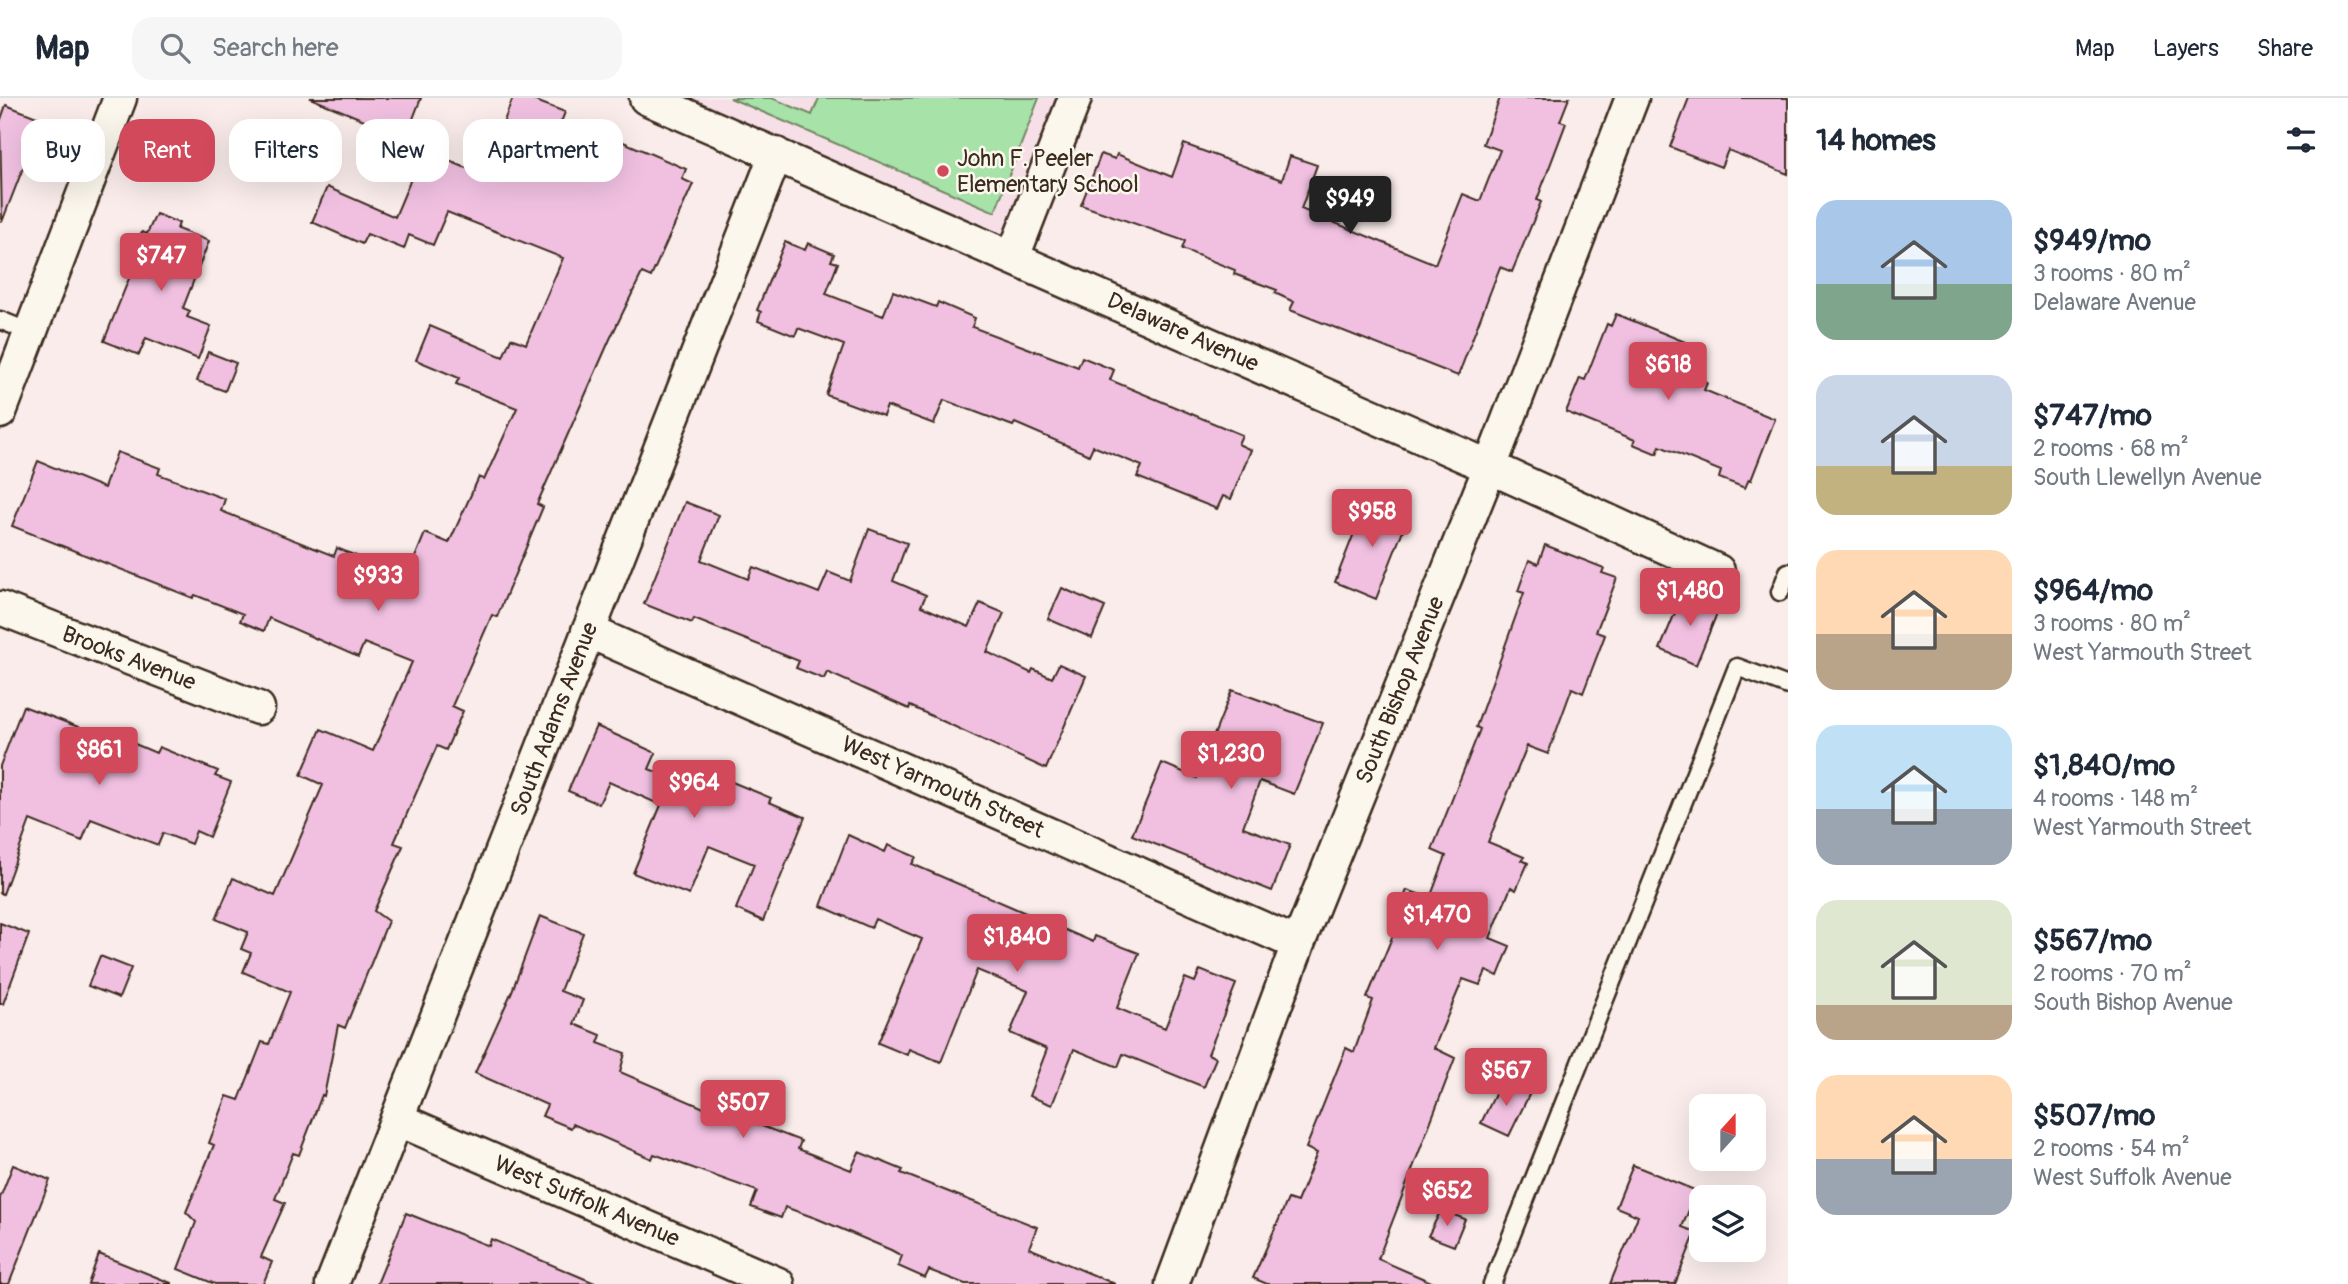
<!DOCTYPE html>
<meta charset="utf-8">
<style>
body{margin:0;font-family:Pangolin,sans-serif;background:#f6f6f7;color:#1f2937;height:100vh;display:flex;flex-direction:column;font-size:26px;white-space:nowrap}
*{box-sizing:border-box;margin:0}
p{font-size:23px;color:#747a83}
.icon{flex:none;width:38px;height:38px;fill:none;stroke:currentColor;stroke-width:2;stroke-linecap:round;stroke-linejoin:round}
.map{position:relative;flex:1;overflow:hidden}
.panel{display:flex;flex-direction:column;background:#fff;width:560px}
.panel>*{flex:none}
.banner{position:absolute;left:21px;top:21px;width:665px;height:63px;display:flex;gap:14px}
.needle{width:46px;rotate:21deg}
.fabs{position:absolute;left:1689px;top:996px;display:grid;gap:14px}
.fabs a{display:grid;place-items:center;width:77px;height:77px;border-radius:14px;background:#fff;box-shadow:0 7px 28px #0002;font-size:35px}
.price{position:absolute;translate:-50% -60px;padding:0 16px;border-radius:7px;background:#d1495b;color:#fff;font-size:23px;line-height:46px;filter:drop-shadow(0 2px 4px #0008)}
.price::after{content:'';position:absolute;left:50%;top:42px;width:21px;height:16px;margin-left:-10px;background:inherit;clip-path:polygon(0 0,100% 0,50% 100%)}
.price.on{background:#222;color:#fff}
ul{padding:0;list-style:none}
li{display:flex;align-items:center;gap:21px;height:175px;padding:0 28px}
li span{display:grid;place-items:center;flex:none;width:196px;height:140px;border-radius:21px;color:#555}
li>.icon{margin-inline-start:auto}
span .icon{width:84px;height:84px;fill:#fffc;stroke-width:1}
li b{font-size:30px}
h2{display:flex;justify-content:space-between;align-items:center;height:84px;padding:0 28px;font-size:30px}
.chip{padding:0 24px;border-radius:21px;background:#fff;box-shadow:0 7px 28px #0002;font-size:24px;line-height:63px}
.chip.on{background:#d1495b;color:#fff}
header{display:flex;align-items:center;gap:42px;box-sizing:border-box;height:98px;padding:0 35px;background:#fff;border-bottom:2px solid #e0e1e3}
header strong{font-size:33px}
nav{display:flex;gap:38px;margin-inline-start:auto;font-size:24px}
.search{width:490px;height:63px;background:#f6f6f7;display:flex;align-items:center;gap:18px;box-sizing:border-box;padding:0 24px;border-radius:21px;color:#747a83;font-size:26px}
main{display:flex;flex:1;min-height:0}
.map>svg:first-child{display:block}
.built{fill:#f7dfe7}
.green{fill:#a7e2a8;stroke:#718663;stroke-width:2}
.building{fill:#f1c0e1;stroke:#3b2a1e;stroke-width:2}
.lines{fill:none;stroke-linecap:round;stroke-linejoin:round}
.lane-casing{stroke:#3b2a1e;stroke-width:21}
.street-casing{stroke:#3b2a1e;stroke-width:37}
.lane{stroke:#fbf7ec;stroke-width:16}
.street{stroke:#fbf7ec;stroke-width:32}
.poi-dot{fill:#d1495b;stroke:#fbf7ec;stroke-width:2.5}
.labels{text-anchor:middle;dominant-baseline:central;stroke-width:5;stroke-linejoin:round;paint-order:stroke}
.poi-label{font-size:23px;fill:#3b2a1e;stroke:#fbf7ec;text-anchor:start}
.street-label{font-size:23px;fill:#3b2a1e;stroke:#fbf7ec}
</style>
<header>
<strong>Map</strong>
<div class="search"><svg class="icon" aria-label="search" viewBox="0 0 24 24"><circle cx="10" cy="10" r="6"/><path d="M15 15l6 6"/></svg>Search here</div>
<nav><a>Map</a><a>Layers</a><a>Share</a></nav>
</header>
<main>
<div class="map">
<svg width="1788" height="1186" viewBox="0 0 1788 1186">
<rect width="100%" height="100%" fill="#f9ecea"/>
<filter id="ink" filterUnits="userSpaceOnUse"><feTurbulence type="fractalNoise" baseFrequency=".0143" numOctaves="2"/><feDisplacementMap in="SourceGraphic" scale="14" xChannelSelector="R" yChannelSelector="G"/><feConvolveMatrix kernelMatrix="1 2 1 2 8 2 1 2 1" color-interpolation-filters="sRGB"/></filter>
<g filter="url(#ink)">
<path class="built" d="M 679,0 L 1068,0 L 1012,146 Z"/>
<path class="green" d="M 730,0 L 772,0 L 812,17 L 819,0 L 1039,0 L 995,114 Z"/>
<path class="building" d="M 310,0 L 421,0 L 406,39 Z
M 513,0 L 528,0 L 565,14 L 551,50 L 599,68 L 612,39 L 686,71 L 682,81 L 693,86 L 651,179 L 642,175 L 610,241 L 537,406 L 543,409 L 497,519 L 492,517 L 452,608 L 463,613 L 446,652 L 437,648 L 394,745 L 403,748 L 374,813 L 388,823 L 345,930 L 338,927 L 324,998 L 322,997 L 299,1057 L 293,1055 L 275,1101 L 285,1105 L 261,1159 L 272,1164 L 263,1186 L 215,1186 L 178,1171 L 196,1124 L 186,1114 L 214,1047 L 209,1045 L 227,998 L 239,1002 L 262,944 L 269,946 L 290,894 L 243,874 L 251,855 L 241,851 L 248,834 L 216,821 L 233,780 L 275,798 L 323,687 L 301,677 L 321,631 L 373,653 L 412,564 L 364,545 L 358,559 L 269,520 L 264,533 L 240,523 L 243,516 L 195,497 L 193,500 L 12,428 L 38,363 L 104,390 L 117,354 L 160,370 L 158,376 L 225,401 L 221,413 L 334,458 L 337,450 L 407,479 L 425,435 L 449,445 L 479,379 L 484,382 L 517,310 L 456,286 L 459,280 L 416,262 L 430,228 L 503,259 L 511,240 L 526,246 L 563,160 L 447,114 L 433,147 L 409,137 L 404,151 L 367,136 L 362,146 L 312,124 L 327,89 L 395,119 L 423,52 L 483,77 Z
M 1500,0 L 1569,0 L 1560,23 L 1566,25 L 1537,102 L 1541,104 L 1512,174 L 1500,169 L 1458,278 L 1290,212 L 1294,204 L 1275,195 L 1277,192 L 1234,176 L 1235,172 L 1182,151 L 1185,143 L 1081,107 L 1101,56 L 1115,61 L 1117,56 L 1172,79 L 1184,46 L 1282,82 L 1290,58 L 1317,67 L 1301,111 L 1435,166 L 1463,96 L 1480,103 L 1500,52 L 1483,46 Z
M 1689,0 L 1788,0 L 1788,76 L 1728,52 L 1721,69 L 1670,49 Z
M 6,7 L 42,21 L 2,124 L 0,24 Z
M 156,116 L 179,125 L 177,131 L 209,143 L 183,210 L 190,213 L 187,219 L 211,228 L 198,261 L 146,240 L 139,257 L 104,243 L 136,163 L 131,161 L 142,134 L 147,136 Z
M 785,144 L 805,152 L 808,145 L 834,156 L 831,163 L 838,165 L 826,196 L 883,218 L 893,193 L 936,209 L 938,204 L 975,220 L 972,229 L 1078,269 L 1082,259 L 1114,272 L 1110,282 L 1242,337 L 1238,346 L 1251,352 L 1231,401 L 1223,398 L 1217,411 L 1137,379 L 1142,368 L 1093,348 L 1089,357 L 1015,325 L 1013,328 L 944,302 L 934,326 L 887,308 L 883,318 L 826,297 L 844,247 L 798,230 L 795,238 L 758,223 L 761,214 L 757,212 Z
M 1616,216 L 1705,252 L 1693,280 L 1707,285 L 1704,292 L 1775,321 L 1751,382 L 1749,381 L 1745,390 L 1719,380 L 1721,373 L 1660,348 L 1657,356 L 1633,346 L 1635,342 L 1566,314 L 1580,280 L 1585,282 L 1607,226 L 1611,228 Z
M 208,254 L 236,265 L 225,293 L 197,283 Z
M 1380,402 L 1410,414 L 1376,501 L 1335,484 L 1365,407 L 1377,412 Z
M 685,404 L 719,417 L 701,462 L 748,481 L 753,469 L 819,495 L 828,474 L 850,483 L 869,431 L 907,445 L 893,483 L 926,497 L 921,508 L 969,529 L 980,505 L 1004,515 L 987,554 L 1031,575 L 1033,571 L 1052,580 L 1059,566 L 1086,578 L 1046,671 L 910,608 L 909,611 L 827,574 L 824,581 L 796,570 L 799,563 L 694,521 L 692,525 L 644,506 Z
M 1545,447 L 1604,470 L 1602,475 L 1617,480 L 1596,534 L 1605,537 L 1583,595 L 1572,590 L 1548,656 L 1527,648 L 1488,744 L 1524,759 L 1522,762 L 1528,765 L 1516,792 L 1511,789 L 1490,840 L 1510,848 L 1498,878 L 1486,873 L 1480,887 L 1463,881 L 1434,950 L 1455,960 L 1378,1161 L 1436,1186 L 1267,1186 L 1253,1180 L 1288,1101 L 1297,1104 L 1317,1055 L 1306,1050 L 1346,950 L 1354,954 L 1373,902 L 1367,900 L 1398,825 L 1394,823 L 1407,792 L 1430,800 L 1446,758 L 1432,752 L 1480,631 L 1476,629 L 1524,495 L 1518,493 L 1529,462 L 1538,466 Z
M 1062,490 L 1105,509 L 1092,540 L 1048,521 Z
M 1684,493 L 1720,508 L 1696,567 L 1660,551 Z
M 1232,592 L 1323,625 L 1294,696 L 1260,683 L 1243,729 L 1290,747 L 1272,793 L 1132,737 L 1162,665 L 1197,680 Z
M 23,608 L 102,638 L 102,632 L 156,655 L 159,649 L 218,673 L 215,678 L 231,684 L 209,739 L 196,733 L 191,746 L 163,735 L 158,747 L 91,721 L 82,743 L 30,722 L 3,796 L 0,795 L 0,668 Z
M 596,628 L 656,655 L 649,671 L 695,690 L 703,672 L 771,700 L 769,704 L 805,719 L 763,823 L 736,811 L 754,766 L 709,748 L 689,797 L 633,775 L 661,707 L 609,684 L 599,706 L 568,693 Z
M 848,737 L 885,754 L 888,747 L 916,759 L 912,766 L 1093,844 L 1095,838 L 1139,855 L 1117,910 L 1165,930 L 1185,880 L 1195,884 L 1200,872 L 1236,886 L 1208,956 L 1216,960 L 1204,989 L 1123,956 L 1118,969 L 1074,951 L 1052,1007 L 1029,998 L 1047,951 L 1010,935 L 1028,893 L 977,872 L 941,964 L 909,951 L 907,957 L 878,945 L 922,841 L 875,821 L 871,830 L 821,808 Z
M 540,818 L 583,835 L 560,893 L 583,902 L 574,926 L 601,937 L 598,945 L 625,955 L 620,974 L 706,1011 L 714,990 L 765,1009 L 759,1027 L 801,1043 L 798,1051 L 851,1072 L 859,1054 L 903,1072 L 901,1075 L 1037,1129 L 1029,1150 L 1115,1186 L 965,1186 L 929,1172 L 925,1180 L 898,1168 L 902,1158 L 891,1152 L 818,1121 L 785,1109 L 781,1120 L 751,1109 L 757,1093 L 654,1056 L 652,1061 L 573,1026 L 571,1030 L 542,1018 L 547,1007 L 475,975 L 512,893 Z
M 0,825 L 29,836 L 3,906 L 0,906 Z
M 100,858 L 131,870 L 119,900 L 88,888 Z
M 1502,982 L 1530,995 L 1509,1038 L 1481,1025 Z
M 13,1067 L 50,1082 L 9,1186 L 0,1186 L 0,1100 Z
M 1633,1067 L 1697,1093 L 1682,1129 L 1696,1134 L 1675,1186 L 1610,1186 L 1638,1118 L 1616,1109 Z
M 1441,1112 L 1465,1121 L 1454,1148 L 1428,1138 Z
M 406,1115 L 489,1148 L 491,1141 L 597,1186 L 377,1186 Z
M 99,1156 L 171,1185 L 171,1186 L 88,1186 Z"/>
<g class="lines">
<defs>
<path id="lane" d="M 0,222 L 32,235
M 1780,494 L 1788,474
M 1492,1186 L 1737,569 L 1788,588"/>
<path id="street" d="M 646,0 L 1490,369 L 1718,473
M 1013,159 L 1075,0
M 0,314 L 120,0
M 0,510 L 258,610
M 588,533 L 1298,846
M 397,1021 L 778,1186
M 332,1186 L 776,56
M 1172,1186 L 1298,846 L 1490,369 L 1632,0"/>
</defs>
<use href="#lane" class="lane-casing"/>
<use href="#street" class="street-casing"/>
<use href="#lane" class="lane"/>
<use href="#street" class="street"/>
</g>
</g>
<circle class="poi-dot" cx="943" cy="73" r="7"/>
<g class="labels">
<g class="poi-label">
<text x="957" y="60">John F. Peeler<tspan x="957" dy="26">Elementary School</tspan></text>
</g>
<g class="street-label">
<text transform="translate(1183 234) rotate(24)">Delaware Avenue</text>
<text transform="translate(129 560) rotate(21)">Brooks Avenue</text>
<text transform="translate(1400 592) rotate(-68)">South Bishop Avenue</text>
<text transform="translate(554 621) rotate(-69)">South Adams Avenue</text>
<text transform="translate(943 689) rotate(24)">West Yarmouth Street</text>
<text transform="translate(587 1103) rotate(23)">West Suffolk Avenue</text>
</g>
</g>
</svg>
<div class="fabs">
<a><svg class="needle" viewBox="-14 -14 28 28"><path d="M0-13l5 13h-10z" fill="#e53935"/><path d="M0 13l5-13h-10z" fill="#747a83"/></svg></a>
<a><svg class="icon" aria-label="layers" viewBox="0 0 24 24"><path d="M12 4l9 5-9 5-9-5zM3 14l9 5 9-5"/></svg></a>
</div>
<b class="price on" style="left:1350px;top:138px">$949</b>
<b class="price" style="left:161px;top:195px">$747</b>
<b class="price" style="left:1668px;top:304px">$618</b>
<b class="price" style="left:1372px;top:451px">$958</b>
<b class="price" style="left:378px;top:515px">$933</b>
<b class="price" style="left:1690px;top:530px">$1,480</b>
<b class="price" style="left:99px;top:689px">$861</b>
<b class="price" style="left:1231px;top:693px">$1,230</b>
<b class="price" style="left:694px;top:722px">$964</b>
<b class="price" style="left:1437px;top:854px">$1,470</b>
<b class="price" style="left:1017px;top:876px">$1,840</b>
<b class="price" style="left:1506px;top:1010px">$567</b>
<b class="price" style="left:743px;top:1042px">$507</b>
<b class="price" style="left:1447px;top:1130px">$652</b>
<div class="banner">
<a class="chip">Buy</a>
<a class="chip on">Rent</a>
<a class="chip">Filters</a>
<a class="chip">New</a>
<a class="chip">Apartment</a>
</div>
</div>
<section class="panel">
<h2>14 homes<svg class="icon" aria-label="filters" viewBox="0 0 24 24"><path d="M4 7h16M4 17h16"/><circle cx="9" cy="7" r="2"/><circle cx="15" cy="17" r="2"/></svg></h2>
<ul>
<li><span style="background:linear-gradient(#a9c7e8 60%,#7fa58c 0)"><svg class="icon" aria-label="home" viewBox="0 0 24 24"><path d="M3 11l9-7 9 7M6 9v11h12V9"/></svg></span><div><b>$949/mo</b><p>3 rooms · 80 m²</p><p>Delaware Avenue</p></div></li>
<li><span style="background:linear-gradient(#c9d6e8 65%,#c2b280 0)"><svg class="icon" aria-label="home" viewBox="0 0 24 24"><path d="M3 11l9-7 9 7M6 9v11h12V9"/></svg></span><div><b>$747/mo</b><p>2 rooms · 68 m²</p><p>South Llewellyn Avenue</p></div></li>
<li><span style="background:linear-gradient(#ffd9b3 60%,#b9a48a 0)"><svg class="icon" aria-label="home" viewBox="0 0 24 24"><path d="M3 11l9-7 9 7M6 9v11h12V9"/></svg></span><div><b>$964/mo</b><p>3 rooms · 80 m²</p><p>West Yarmouth Street</p></div></li>
<li><span style="background:linear-gradient(#bfe0f5 60%,#9aa5b1 0)"><svg class="icon" aria-label="home" viewBox="0 0 24 24"><path d="M3 11l9-7 9 7M6 9v11h12V9"/></svg></span><div><b>$1,840/mo</b><p>4 rooms · 148 m²</p><p>West Yarmouth Street</p></div></li>
<li><span style="background:linear-gradient(#dfe7d0 75%,#b9a48a 0)"><svg class="icon" aria-label="home" viewBox="0 0 24 24"><path d="M3 11l9-7 9 7M6 9v11h12V9"/></svg></span><div><b>$567/mo</b><p>2 rooms · 70 m²</p><p>South Bishop Avenue</p></div></li>
<li><span style="background:linear-gradient(#ffd9b3 60%,#9aa5b1 0)"><svg class="icon" aria-label="home" viewBox="0 0 24 24"><path d="M3 11l9-7 9 7M6 9v11h12V9"/></svg></span><div><b>$507/mo</b><p>2 rooms · 54 m²</p><p>West Suffolk Avenue</p></div></li>
</ul>
</section>
</main>
